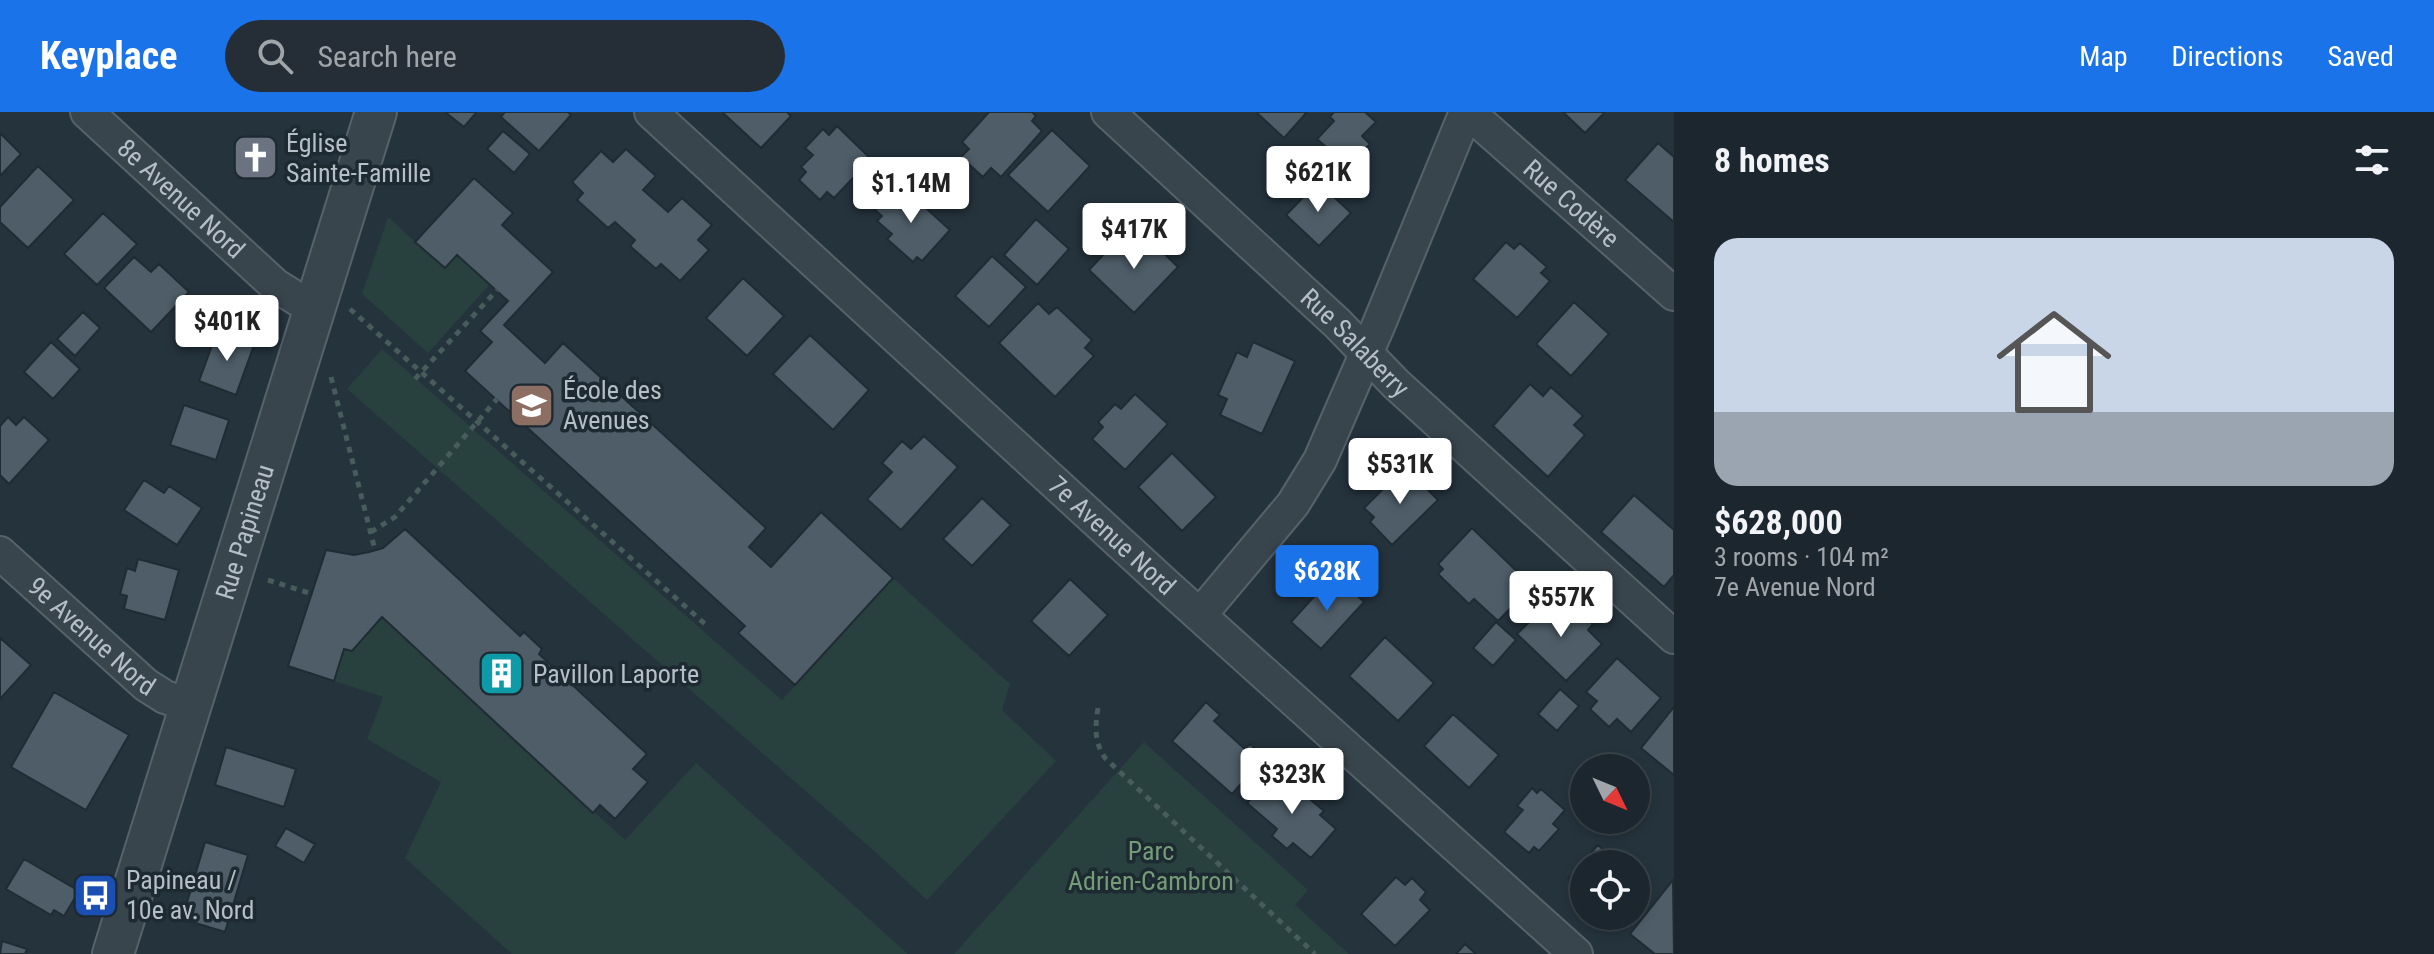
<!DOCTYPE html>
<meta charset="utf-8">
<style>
body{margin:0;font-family:"Roboto Condensed",sans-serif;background:#252e36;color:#f1f3f6;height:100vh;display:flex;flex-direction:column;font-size:30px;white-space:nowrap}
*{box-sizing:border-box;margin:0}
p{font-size:26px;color:#a0a5aa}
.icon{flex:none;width:44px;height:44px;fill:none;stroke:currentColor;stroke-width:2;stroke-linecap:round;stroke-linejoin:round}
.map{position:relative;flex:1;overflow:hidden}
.details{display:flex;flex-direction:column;background:#1c262e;width:760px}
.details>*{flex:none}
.needle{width:52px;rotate:133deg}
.fabs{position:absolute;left:1570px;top:642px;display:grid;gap:16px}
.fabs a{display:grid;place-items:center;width:80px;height:80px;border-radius:50%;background:#1c262e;box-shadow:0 4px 12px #0003,0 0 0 2px #3a434a;font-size:40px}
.price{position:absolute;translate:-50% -68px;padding:0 18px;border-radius:8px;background:#fff;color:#222;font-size:26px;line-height:52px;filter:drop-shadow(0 2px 4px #0008)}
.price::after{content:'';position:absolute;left:50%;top:48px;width:24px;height:18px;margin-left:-12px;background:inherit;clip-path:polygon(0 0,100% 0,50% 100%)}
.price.on{background:#1a73e8;color:#fff}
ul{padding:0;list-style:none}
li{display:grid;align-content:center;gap:16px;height:424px;padding:0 40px}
li span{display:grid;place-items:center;height:248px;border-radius:24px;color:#555}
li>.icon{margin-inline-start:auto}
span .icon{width:144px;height:144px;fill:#fffc;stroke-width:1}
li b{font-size:34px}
h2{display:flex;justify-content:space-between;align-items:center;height:96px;padding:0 40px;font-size:34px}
header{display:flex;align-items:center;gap:48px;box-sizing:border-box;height:112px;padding:0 40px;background:#1a73e8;color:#fff}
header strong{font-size:38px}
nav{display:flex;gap:44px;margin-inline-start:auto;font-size:28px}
.search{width:560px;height:72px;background:#252e36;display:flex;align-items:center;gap:20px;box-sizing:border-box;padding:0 28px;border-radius:44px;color:#a0a5aa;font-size:30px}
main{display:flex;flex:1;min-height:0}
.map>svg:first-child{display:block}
.green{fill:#28403e}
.building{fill:#4e5d68;stroke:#202c34;stroke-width:2}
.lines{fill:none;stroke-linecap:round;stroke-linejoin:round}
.minor-casing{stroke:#57626b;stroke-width:36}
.tertiary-casing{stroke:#57626b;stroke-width:44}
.path{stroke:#475c5b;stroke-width:5;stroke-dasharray:6 6;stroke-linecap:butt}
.minor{stroke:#39454d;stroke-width:32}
.tertiary{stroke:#39454d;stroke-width:40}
.labels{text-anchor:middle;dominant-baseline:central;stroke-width:7;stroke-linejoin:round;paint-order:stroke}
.poi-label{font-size:26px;fill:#b5bfc8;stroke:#1e2a32;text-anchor:start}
.street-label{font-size:26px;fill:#b5bfc8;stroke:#1e2a32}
.park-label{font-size:26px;fill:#749d77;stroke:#1e2a32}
</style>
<header>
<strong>Keyplace</strong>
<div class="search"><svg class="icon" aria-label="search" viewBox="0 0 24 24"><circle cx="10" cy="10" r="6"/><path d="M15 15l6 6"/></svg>Search here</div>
<nav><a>Map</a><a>Directions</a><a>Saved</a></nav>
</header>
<main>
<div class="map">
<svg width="1674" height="842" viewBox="0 0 1674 842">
<rect width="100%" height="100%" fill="#25333d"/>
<path class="green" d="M 388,105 L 444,156 L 457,143 L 490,172 L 428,241 L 362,182 Z
M 382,237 L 782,588 L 893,466 L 1010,572 L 1002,598 L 1056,649 L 927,788 L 873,738 L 347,277 Z
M 382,505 L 625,728 L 696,651 L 908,842 L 512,842 L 405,746 L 441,670 L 367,627 L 383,585 L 334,569 L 344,537 L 352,539 Z
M 1144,630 L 1308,778 L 1295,793 L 1349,842 L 954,842 Z"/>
<path class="building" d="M 445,0 L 475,0 L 476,1 L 464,15 Z
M 505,0 L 568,0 L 571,3 L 539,39 L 501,5 Z
M 722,0 L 787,0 L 791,4 L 761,36 Z
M 989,0 L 1032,0 L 1036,4 L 1032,9 L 1042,19 L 1001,65 L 991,56 L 983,65 L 961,45 L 969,37 L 962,30 Z
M 1256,0 L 1307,0 L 1284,26 Z
M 1334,0 L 1365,0 L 1376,10 L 1362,24 L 1370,32 L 1349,55 L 1317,27 L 1334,9 L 1330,5 Z
M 1563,0 L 1605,0 L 1585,21 Z
M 837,14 L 871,47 L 834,86 L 827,80 L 820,88 L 799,68 L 806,60 L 801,55 L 813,43 L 805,36 L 823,17 L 829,23 Z
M 1052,18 L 1090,54 L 1048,100 L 1008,63 Z
M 503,19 L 530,42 L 514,61 L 487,37 Z
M 0,21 L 21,42 L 0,64 Z
M 1658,31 L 1674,45 L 1674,110 L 1625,68 Z
M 626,37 L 656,64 L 643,78 L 668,100 L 682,86 L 712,113 L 698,128 L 709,138 L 680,169 L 661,152 L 656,157 L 630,134 L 635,128 L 615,110 L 608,116 L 577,88 L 583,81 L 572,70 L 601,39 L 613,50 Z
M 38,54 L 74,88 L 28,136 L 0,110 L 0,95 Z
M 474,66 L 513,101 L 502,113 L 553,160 L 504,213 L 545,251 L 563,231 L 766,416 L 749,435 L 771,455 L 821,400 L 893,466 L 795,573 L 738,521 L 745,514 L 465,259 L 492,230 L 480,219 L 508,189 L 457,143 L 445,156 L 415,130 Z
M 1318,70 L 1351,101 L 1319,134 L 1286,103 Z
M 893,78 L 900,84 L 906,78 L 950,118 L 922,149 L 917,145 L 913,150 L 887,127 L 892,122 L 877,109 L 882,104 L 875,98 Z
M 103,101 L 137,132 L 97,173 L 64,142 Z
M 1036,107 L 1069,137 L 1037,173 L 1004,143 Z
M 1143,121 L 1178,155 L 1134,201 L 1089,158 L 1118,127 L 1128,137 Z
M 1506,130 L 1514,137 L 1520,131 L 1547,155 L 1541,161 L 1550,169 L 1517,206 L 1473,167 Z
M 992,144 L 1026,175 L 989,215 L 955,184 Z
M 134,145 L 151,160 L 159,152 L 189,180 L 151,220 L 104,176 Z
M 743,166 L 784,204 L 747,244 L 706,206 Z
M 1574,190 L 1609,222 L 1571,264 L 1536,232 Z
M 1038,191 L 1049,202 L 1057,195 L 1092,228 L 1085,236 L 1094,244 L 1055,285 L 999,231 Z
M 83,200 L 100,216 L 75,244 L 57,227 Z
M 217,220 L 254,233 L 236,283 L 199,269 Z
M 810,223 L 869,278 L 833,318 L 773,262 Z
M 51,230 L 80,257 L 53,287 L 24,260 Z
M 1253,230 L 1295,249 L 1262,322 L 1220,303 L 1227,287 L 1218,283 L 1237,240 L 1247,245 Z
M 1530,272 L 1543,284 L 1551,275 L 1583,304 L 1574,313 L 1585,323 L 1548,365 L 1493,314 Z
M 1135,282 L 1168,312 L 1125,358 L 1092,327 L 1103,315 L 1098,310 L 1115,292 L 1121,297 Z
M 184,293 L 229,308 L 216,348 L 170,333 Z
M 8,305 L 16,313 L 24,305 L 49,328 L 9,372 L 0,363 L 0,314 Z
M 924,324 L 958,355 L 901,418 L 867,387 L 892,360 L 882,351 L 902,329 L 911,337 Z
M 1172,341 L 1216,385 L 1182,419 L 1138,375 Z
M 1405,355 L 1438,388 L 1392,433 L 1370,410 L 1374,405 L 1364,396 Z
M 144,368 L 164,381 L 169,374 L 202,396 L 177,433 L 124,398 Z
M 1634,383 L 1674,418 L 1674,463 L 1664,475 L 1601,420 Z
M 982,386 L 1011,413 L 972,454 L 943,427 Z
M 1472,416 L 1532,474 L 1498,509 L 1474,487 L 1469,492 L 1438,462 L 1443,457 L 1438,452 Z
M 405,417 L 520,524 L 524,520 L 542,537 L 539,542 L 647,642 L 633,657 L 648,670 L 615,707 L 600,693 L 593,701 L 382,505 L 352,539 L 344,537 L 334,569 L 288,554 L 326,438 L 354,443 L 369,440 L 383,436 Z
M 138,447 L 179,458 L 165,508 L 124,497 L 127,484 L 120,482 L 127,456 L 135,459 Z
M 1070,467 L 1108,503 L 1069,544 L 1031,509 Z
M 1330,467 L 1342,478 L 1346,473 L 1364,490 L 1321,537 L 1291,510 Z
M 1552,487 L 1571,505 L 1578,497 L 1593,512 L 1588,518 L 1602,532 L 1566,569 L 1517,522 Z
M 1496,510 L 1516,528 L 1493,554 L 1473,536 Z
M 1385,525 L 1434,571 L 1398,609 L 1349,564 Z
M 0,526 L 31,553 L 0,587 Z
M 1617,546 L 1661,586 L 1631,620 L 1617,607 L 1609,615 L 1590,597 L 1597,589 L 1586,580 Z
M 1560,577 L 1579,594 L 1557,619 L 1538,602 Z
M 54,580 L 129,623 L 86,698 L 11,655 Z
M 1206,590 L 1220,603 L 1214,609 L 1245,637 L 1250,632 L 1265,645 L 1232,682 L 1172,629 Z
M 1674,595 L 1674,663 L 1641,636 Z
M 1453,602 L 1499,643 L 1469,676 L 1424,634 Z
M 226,635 L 296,657 L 284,695 L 215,673 Z
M 1271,663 L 1286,676 L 1291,671 L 1324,699 L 1320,703 L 1336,717 L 1311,746 L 1293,731 L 1287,737 L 1272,724 L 1277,717 L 1247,691 Z
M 1532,676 L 1537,681 L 1541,677 L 1565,698 L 1553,712 L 1559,717 L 1539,739 L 1534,735 L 1529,741 L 1504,720 L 1523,698 L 1517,694 Z
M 286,716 L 315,732 L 304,751 L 275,734 Z
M 205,730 L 248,743 L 225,820 L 182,807 Z
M 1598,733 L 1619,752 L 1584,752 L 1584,782 L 1568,767 Z
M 24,747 L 79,779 L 64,804 L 54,798 L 51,803 L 6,777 Z
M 1396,765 L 1405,773 L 1412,766 L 1426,780 L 1420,788 L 1430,798 L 1395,834 L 1361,802 Z
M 1673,768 L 1674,842 L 1655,842 L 1630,822 Z
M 2,829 L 27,837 L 25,842 L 0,842 Z
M 1465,832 L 1476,842 L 1456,842 Z"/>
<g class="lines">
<defs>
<g id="minor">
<path id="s1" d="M 87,0 L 275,173 L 315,198"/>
<path id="s2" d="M 651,0 L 1166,473 L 1576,842"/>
<path id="s3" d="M 1108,0 L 1337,211 L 1396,272 L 1674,525"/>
<path id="s4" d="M 1468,0 L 1674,182"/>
<path id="s5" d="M 0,441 L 146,573 L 165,585 L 191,594"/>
<path d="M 1200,503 L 1293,392 L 1320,348 L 1379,212 L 1466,0"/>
</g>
<g id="tertiary">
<path id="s6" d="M 113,842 L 376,0"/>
</g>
</defs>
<use href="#minor" class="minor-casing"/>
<use href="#tertiary" class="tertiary-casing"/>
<path class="path" d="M 350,197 L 705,512
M 331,265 L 375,438
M 415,267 L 497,178
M 371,420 L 395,405 L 497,287
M 268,468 L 312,482
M 1098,596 C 1095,616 1094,629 1105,646 L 1315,842"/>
<use href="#minor" class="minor"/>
<use href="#tertiary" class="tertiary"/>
</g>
<defs>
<symbol id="church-square" viewBox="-11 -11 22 22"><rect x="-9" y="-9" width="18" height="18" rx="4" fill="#6b7280" stroke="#1e2a32"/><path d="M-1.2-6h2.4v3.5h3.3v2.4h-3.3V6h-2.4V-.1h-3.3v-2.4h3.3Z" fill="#fff"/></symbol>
<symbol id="school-square" viewBox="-11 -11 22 22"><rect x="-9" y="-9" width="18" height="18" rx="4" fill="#8d6e63" stroke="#1e2a32"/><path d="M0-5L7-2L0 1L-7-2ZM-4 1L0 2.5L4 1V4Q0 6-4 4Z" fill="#fff"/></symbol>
<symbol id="building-square" viewBox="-11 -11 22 22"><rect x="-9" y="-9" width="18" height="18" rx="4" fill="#0f9aa8" stroke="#1e2a32"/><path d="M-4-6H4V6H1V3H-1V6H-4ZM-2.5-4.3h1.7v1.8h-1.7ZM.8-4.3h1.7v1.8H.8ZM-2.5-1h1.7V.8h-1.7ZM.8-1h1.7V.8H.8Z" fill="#fff"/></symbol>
<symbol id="bus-square" viewBox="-11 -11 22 22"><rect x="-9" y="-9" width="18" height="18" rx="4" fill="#1a4fb4" stroke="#1e2a32"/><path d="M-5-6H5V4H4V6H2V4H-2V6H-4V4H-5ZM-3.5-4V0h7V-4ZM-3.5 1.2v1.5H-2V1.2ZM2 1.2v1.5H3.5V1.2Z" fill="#fff"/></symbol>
</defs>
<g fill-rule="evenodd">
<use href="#church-square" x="230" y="20" width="51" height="51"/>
<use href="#school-square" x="506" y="268" width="51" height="51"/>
<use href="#building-square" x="476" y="536" width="51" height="51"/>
<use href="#bus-square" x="70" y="758" width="51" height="51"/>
</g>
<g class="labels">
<g class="poi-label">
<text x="286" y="31">Église<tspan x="286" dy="30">Sainte-Famille</tspan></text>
<text x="563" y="278">École des<tspan x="563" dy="30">Avenues</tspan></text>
<text x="533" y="562">Pavillon Laporte</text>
<text x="126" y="768">Papineau /<tspan x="126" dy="30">10e av. Nord</tspan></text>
</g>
<g class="street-label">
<text stroke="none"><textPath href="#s1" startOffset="128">8e Avenue Nord</textPath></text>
<text stroke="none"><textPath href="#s4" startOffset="138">Rue Codère</textPath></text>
<text stroke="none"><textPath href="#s3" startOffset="338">Rue Salaberry</textPath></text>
<text stroke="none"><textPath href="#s6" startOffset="442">Rue Papineau</textPath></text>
<text stroke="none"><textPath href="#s2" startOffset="626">7e Avenue Nord</textPath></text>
<text stroke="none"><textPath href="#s5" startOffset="124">9e Avenue Nord</textPath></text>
</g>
<g class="park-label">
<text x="1151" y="739">Parc<tspan x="1151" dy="30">Adrien-Cambron</tspan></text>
</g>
</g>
</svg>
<div class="fabs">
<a><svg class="needle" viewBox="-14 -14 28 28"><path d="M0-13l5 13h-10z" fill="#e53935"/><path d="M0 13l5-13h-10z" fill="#a0a5aa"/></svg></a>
<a><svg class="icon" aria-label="locate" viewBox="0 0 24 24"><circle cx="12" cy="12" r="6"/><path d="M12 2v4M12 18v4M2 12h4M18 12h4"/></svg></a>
</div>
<b class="price" style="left:1318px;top:102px">$621K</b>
<b class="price" style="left:911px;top:113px">$1.14M</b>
<b class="price" style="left:1134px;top:159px">$417K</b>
<b class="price" style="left:227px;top:251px">$401K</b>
<b class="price" style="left:1400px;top:394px">$531K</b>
<b class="price on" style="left:1327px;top:501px">$628K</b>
<b class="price" style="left:1561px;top:527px">$557K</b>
<b class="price" style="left:1292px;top:704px">$323K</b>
</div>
<section class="details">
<h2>8 homes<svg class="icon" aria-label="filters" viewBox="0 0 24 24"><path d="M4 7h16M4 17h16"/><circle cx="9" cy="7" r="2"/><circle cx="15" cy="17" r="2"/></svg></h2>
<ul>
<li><span style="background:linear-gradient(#c9d6e8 70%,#9aa5b1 0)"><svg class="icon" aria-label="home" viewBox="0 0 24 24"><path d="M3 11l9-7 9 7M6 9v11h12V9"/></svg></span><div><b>$628,000</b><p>3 rooms · 104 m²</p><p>7e Avenue Nord</p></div></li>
</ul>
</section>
</main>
